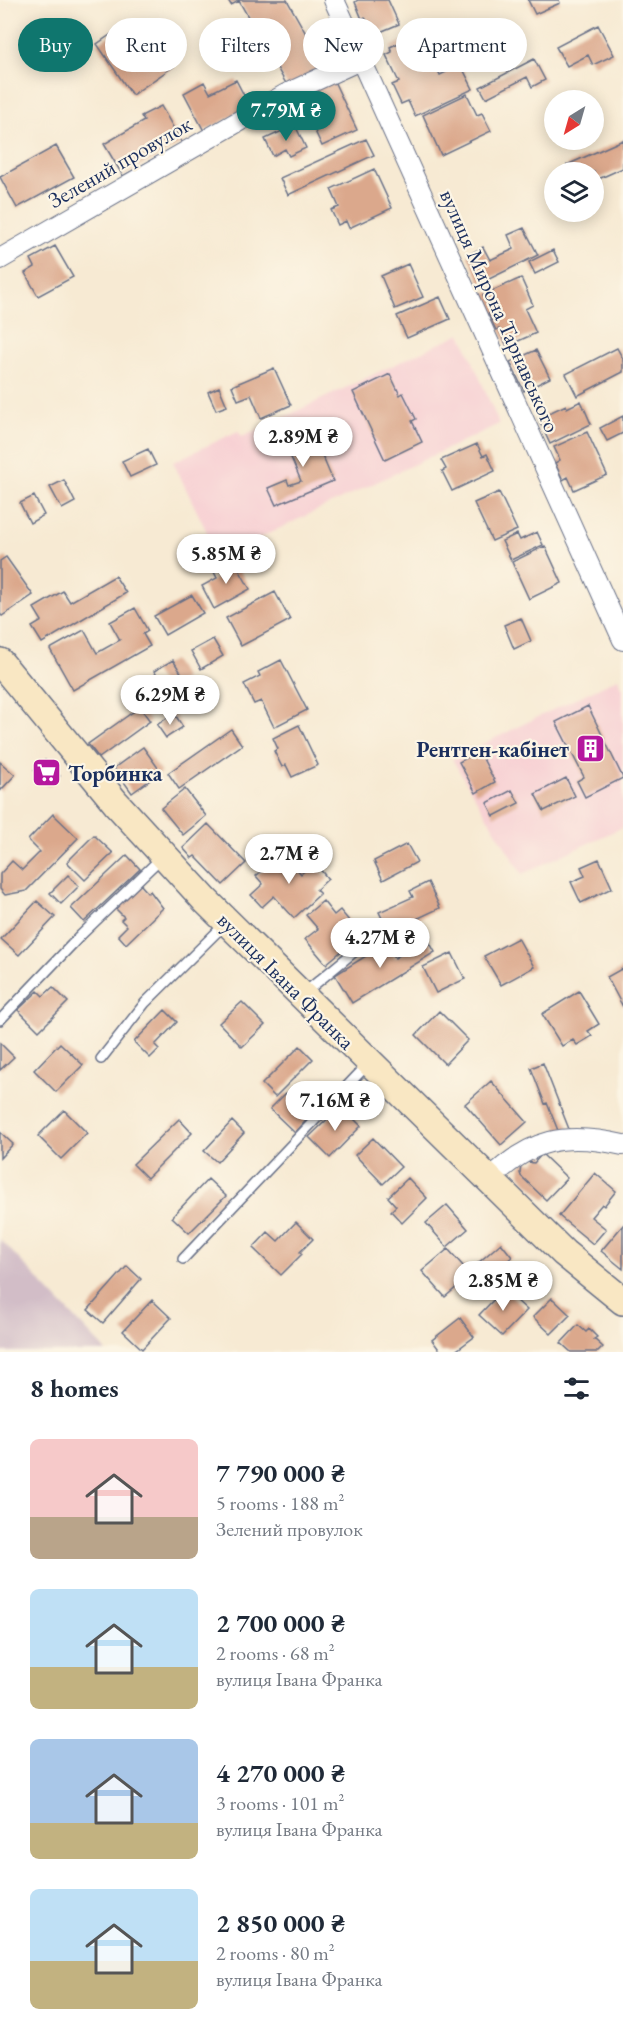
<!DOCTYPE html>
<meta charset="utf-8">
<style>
body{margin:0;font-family:"EB Garamond",serif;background:#f6f6f7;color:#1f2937;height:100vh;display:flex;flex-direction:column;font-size:22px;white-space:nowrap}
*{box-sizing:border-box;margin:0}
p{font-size:20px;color:#747a83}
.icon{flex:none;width:33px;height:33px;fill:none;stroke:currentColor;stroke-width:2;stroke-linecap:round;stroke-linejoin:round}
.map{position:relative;height:1352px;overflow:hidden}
.side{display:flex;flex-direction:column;background:#fff;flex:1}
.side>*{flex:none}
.banner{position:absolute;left:18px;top:18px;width:588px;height:54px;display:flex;gap:12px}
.needle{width:39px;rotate:217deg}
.controls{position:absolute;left:544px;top:90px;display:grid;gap:12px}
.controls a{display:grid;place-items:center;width:60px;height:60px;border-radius:50%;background:#fff;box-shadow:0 3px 15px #0003;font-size:30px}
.price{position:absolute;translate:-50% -51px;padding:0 14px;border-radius:21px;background:#fff;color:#222;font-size:20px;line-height:39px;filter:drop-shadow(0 2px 3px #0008)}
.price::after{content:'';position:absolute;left:50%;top:36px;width:18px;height:14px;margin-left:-9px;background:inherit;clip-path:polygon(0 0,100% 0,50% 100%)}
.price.active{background:#0f766e;color:#fff}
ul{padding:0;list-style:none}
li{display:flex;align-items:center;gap:18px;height:150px;padding:0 30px}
li span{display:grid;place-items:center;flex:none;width:168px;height:120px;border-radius:9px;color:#555}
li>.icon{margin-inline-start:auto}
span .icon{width:72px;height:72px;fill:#fffc;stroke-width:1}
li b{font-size:26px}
h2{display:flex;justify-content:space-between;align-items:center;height:72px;padding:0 30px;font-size:26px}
.pill{padding:0 21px;border-radius:27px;background:#fff;box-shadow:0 3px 15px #0003;font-size:21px;line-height:54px}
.pill.active{background:#0f766e;color:#fff}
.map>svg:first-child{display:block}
.built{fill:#f7cfd3}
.industrial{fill:#d2bdc7}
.building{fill:#dba88c}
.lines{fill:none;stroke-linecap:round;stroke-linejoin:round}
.service-casing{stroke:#687087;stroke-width:12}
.minor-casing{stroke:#687087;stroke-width:22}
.secondary-casing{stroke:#687087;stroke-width:30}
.service{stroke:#fff;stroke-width:9}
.minor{stroke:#fff;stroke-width:20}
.secondary{stroke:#f9e7c3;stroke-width:27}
.labels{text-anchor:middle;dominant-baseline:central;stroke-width:4.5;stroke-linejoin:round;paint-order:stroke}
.street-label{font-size:22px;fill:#1b2f5e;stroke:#fcf5e5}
.poi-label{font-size:22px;font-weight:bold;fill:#1b2f5e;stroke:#fcf5e5;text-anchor:end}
</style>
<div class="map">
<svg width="623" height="1352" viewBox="0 0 623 1352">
<rect width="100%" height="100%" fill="#fcf5e5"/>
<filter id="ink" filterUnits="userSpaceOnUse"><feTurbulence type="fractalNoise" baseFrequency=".0167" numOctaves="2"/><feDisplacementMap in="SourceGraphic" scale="12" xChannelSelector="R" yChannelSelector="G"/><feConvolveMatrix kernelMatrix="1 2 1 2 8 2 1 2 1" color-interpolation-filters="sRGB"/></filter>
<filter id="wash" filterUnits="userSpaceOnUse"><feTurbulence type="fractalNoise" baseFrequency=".008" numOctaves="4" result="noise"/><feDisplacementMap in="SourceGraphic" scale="24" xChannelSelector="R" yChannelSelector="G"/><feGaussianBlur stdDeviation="1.35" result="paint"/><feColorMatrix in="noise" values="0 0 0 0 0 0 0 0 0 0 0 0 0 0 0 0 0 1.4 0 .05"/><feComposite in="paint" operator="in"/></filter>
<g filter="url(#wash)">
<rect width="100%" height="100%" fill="#f7ead3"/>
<path class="built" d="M 461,333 L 499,424 L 219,557 L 173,462 L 238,431 L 242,437 Z
M 618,678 L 623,689 L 623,827 L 522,874 L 452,759 Z"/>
<path class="industrial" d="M 0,1239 L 102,1347 L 106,1352 L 0,1352 Z"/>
<g id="blocks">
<path class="building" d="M 228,0 L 287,0 L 324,66 L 288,87 L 239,1 L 231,5 Z
M 358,0 L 388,0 L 399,24 L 373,35 L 365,17 L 362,19 L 355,2 Z
M 528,0 L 559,0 L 560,3 L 535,14 Z
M 598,25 L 614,55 L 593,65 L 588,55 L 567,66 L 556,47 Z
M 113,33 L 135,64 L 160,46 L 174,66 L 132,95 L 97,44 Z
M 407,39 L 409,44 L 415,41 L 428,68 L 435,64 L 440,75 L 461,65 L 473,89 L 415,116 L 408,101 L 401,104 L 392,85 L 399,82 L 386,55 L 392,52 L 390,47 Z
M 534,59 L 545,80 L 532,87 L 527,77 L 486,98 L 480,87 Z
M 333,79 L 357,130 L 322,146 L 298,95 Z
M 236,80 L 250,107 L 204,131 L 184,93 L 204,82 L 210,93 Z
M 467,94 L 477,115 L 482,113 L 491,131 L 441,155 L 423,115 Z
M 161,106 L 182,143 L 123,176 L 104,144 L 144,121 L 141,116 Z
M 295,125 L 306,148 L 289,156 L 285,149 L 273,156 L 265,139 Z
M 366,139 L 374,155 L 288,195 L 280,178 Z
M 623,140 L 623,168 L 594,181 L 594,172 L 570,172 L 567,165 Z
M 56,146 L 74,177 L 17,208 L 0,177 Z
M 374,169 L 392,208 L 349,228 L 346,221 L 338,225 L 331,210 L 339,207 L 331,189 Z
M 524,228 L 538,255 L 481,283 L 468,255 L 483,247 L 490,260 L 514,249 L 508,235 Z
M 55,246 L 73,277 L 38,296 L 25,273 L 35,267 L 31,259 Z
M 553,250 L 559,262 L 535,274 L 529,262 Z
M 408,264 L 423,297 L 395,309 L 381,276 Z
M 521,278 L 533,305 L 525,309 L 536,333 L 507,346 L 499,329 L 496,330 L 488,314 L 491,313 L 483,295 Z
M 440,297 L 450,319 L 407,338 L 397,316 Z
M 617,348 L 623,359 L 623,372 L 577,396 L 566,374 Z
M 536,350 L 550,378 L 524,391 L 510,362 Z
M 274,368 L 291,405 L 261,418 L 251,395 L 238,400 L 232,386 Z
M 390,374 L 400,395 L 403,393 L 416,419 L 412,421 L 422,442 L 385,460 L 353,392 Z
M 219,387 L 227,406 L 216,410 L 208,392 Z
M 581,401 L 591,424 L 550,444 L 538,418 L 566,405 L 567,408 Z
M 623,416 L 623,433 L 607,441 L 600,428 Z
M 311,429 L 333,481 L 276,505 L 268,488 L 287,480 L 289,485 L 301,481 L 284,441 Z
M 587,432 L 607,475 L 574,490 L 568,477 L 563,480 L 555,463 L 560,460 L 554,447 Z
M 477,444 L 483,456 L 487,454 L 495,471 L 452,491 L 442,471 L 446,469 L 441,460 Z
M 148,449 L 156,465 L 130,477 L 122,461 Z
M 64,480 L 75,502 L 62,509 L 50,487 Z
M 499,492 L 517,530 L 492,541 L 474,503 Z
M 34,496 L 44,515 L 30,523 L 20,503 Z
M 537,532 L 543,545 L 511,560 L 502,541 L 517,534 L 520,540 Z
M 545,546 L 562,583 L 529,599 L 512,562 Z
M 6,557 L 33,595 L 2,616 L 0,614 L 0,561 Z
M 233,559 L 250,589 L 214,609 L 202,586 L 217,578 L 213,570 Z
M 115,576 L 126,593 L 42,643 L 32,627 L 42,621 L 34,608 L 63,591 L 70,602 Z
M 275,592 L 290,620 L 241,646 L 226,618 Z
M 192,595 L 203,613 L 165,635 L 154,616 Z
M 135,608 L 148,631 L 143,634 L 150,646 L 73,690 L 50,649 L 84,630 L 97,653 L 120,640 L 110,622 Z
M 521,618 L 531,641 L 514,649 L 504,625 Z
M 213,639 L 223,656 L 201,669 L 191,651 Z
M 173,660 L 185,679 L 166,690 L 154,671 Z
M 281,660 L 307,710 L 274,727 L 261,701 L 254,704 L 244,684 L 260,676 L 258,672 Z
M 588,706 L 623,778 L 585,797 L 577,781 L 584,777 L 556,722 Z
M 140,707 L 150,721 L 99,758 L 88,744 Z
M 174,713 L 183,727 L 166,738 L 157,725 Z
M 299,725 L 318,765 L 292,777 L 286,765 L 282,767 L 274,751 L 278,749 L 273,738 Z
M 231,729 L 242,745 L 179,789 L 168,773 Z
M 143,747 L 161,772 L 132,793 L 114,768 Z
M 479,751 L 495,782 L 476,793 L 459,762 Z
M 45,760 L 60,776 L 48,786 L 34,770 Z
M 0,762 L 15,775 L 0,791 Z
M 566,778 L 575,796 L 544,811 L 535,794 Z
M 185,789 L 206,816 L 183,835 L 161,808 Z
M 512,790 L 519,803 L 494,816 L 487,803 Z
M 53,814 L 78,838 L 26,891 L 5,895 L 0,889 L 0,874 L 12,861 L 22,870 L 40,852 L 28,840 Z
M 208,824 L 246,863 L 223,885 L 195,856 L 192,858 L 183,848 Z
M 94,835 L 113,853 L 85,880 L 67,862 Z
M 407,844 L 417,862 L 383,880 L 374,861 Z
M 283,852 L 301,874 L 314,862 L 328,879 L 316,890 L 320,894 L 294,918 L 274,896 L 262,907 L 251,895 L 263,884 L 256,876 Z
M 127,855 L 140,869 L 84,922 L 71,908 Z
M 599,859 L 612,888 L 581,903 L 571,882 L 585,876 L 581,867 Z
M 68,875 L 79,886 L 61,904 L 50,893 Z
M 428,882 L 440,908 L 389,932 L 379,912 L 413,897 L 410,891 Z
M 140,884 L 148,893 L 150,891 L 163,908 L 126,944 L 118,935 L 127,926 L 121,920 L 124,917 L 115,908 Z
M 37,901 L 55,917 L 19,955 L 1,939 Z
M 323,901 L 334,915 L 340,910 L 361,935 L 326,964 L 305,939 L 318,929 L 306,915 Z
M 427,938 L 435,952 L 352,1003 L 335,975 L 387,943 L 395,958 Z
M 518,938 L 534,967 L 501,985 L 484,956 Z
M 452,953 L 465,979 L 436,993 L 423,967 Z
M 623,968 L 623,1007 L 607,977 Z
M 53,987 L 68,1002 L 39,1031 L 18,1010 L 38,991 L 43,996 Z
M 579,991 L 599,1024 L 588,1031 L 592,1036 L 577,1045 L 573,1040 L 562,1046 L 542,1014 Z
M 242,1002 L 265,1025 L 242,1047 L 219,1023 Z
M 165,1010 L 177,1022 L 155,1045 L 159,1049 L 150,1058 L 134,1042 Z
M 439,1011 L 468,1040 L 445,1064 L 416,1035 Z
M 0,1043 L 14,1057 L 0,1070 Z
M 60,1043 L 83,1065 L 56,1092 L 34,1070 Z
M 300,1046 L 313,1059 L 275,1097 L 262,1084 Z
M 543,1063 L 569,1129 L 559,1133 L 547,1103 L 545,1104 L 531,1068 Z
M 491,1081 L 527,1122 L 501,1145 L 465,1104 Z
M 286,1093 L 310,1116 L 295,1133 L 270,1109 Z
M 341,1106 L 361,1126 L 330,1158 L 309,1137 Z
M 64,1110 L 87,1133 L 61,1159 L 38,1136 Z
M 179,1119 L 192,1133 L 147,1178 L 133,1164 Z
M 232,1121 L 244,1133 L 217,1162 L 204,1151 Z
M 0,1132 L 13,1144 L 0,1158 Z
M 373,1138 L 401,1167 L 383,1184 L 355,1155 Z
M 542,1154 L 567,1178 L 546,1200 L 521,1176 L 520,1173 L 521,1165 L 527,1162 L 534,1163 Z
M 595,1173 L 616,1191 L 604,1206 L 602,1204 L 591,1217 L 606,1229 L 593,1244 L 559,1216 Z
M 408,1178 L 427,1198 L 402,1223 L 391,1211 L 396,1206 L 388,1197 Z
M 208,1179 L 226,1196 L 189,1233 L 172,1217 Z
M 447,1205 L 468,1229 L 447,1247 L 426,1223 Z
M 296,1222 L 313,1239 L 300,1252 L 302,1254 L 281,1275 L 253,1248 L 268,1232 L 278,1241 Z
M 623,1225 L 623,1269 L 601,1251 Z
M 501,1243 L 512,1257 L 489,1276 L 478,1263 Z
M 448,1249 L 471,1275 L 445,1297 L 422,1271 Z
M 127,1266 L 141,1279 L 103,1323 L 88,1310 Z
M 504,1289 L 527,1310 L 502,1336 L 479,1315 Z
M 552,1298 L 570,1315 L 551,1334 L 533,1317 Z
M 152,1300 L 171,1318 L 142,1349 L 123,1331 Z
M 460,1318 L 474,1337 L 454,1352 L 441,1352 L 432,1340 Z
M 578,1325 L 586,1332 L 589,1329 L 597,1337 L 594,1339 L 603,1347 L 598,1352 L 571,1352 L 561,1343 Z"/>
</g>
</g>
<g filter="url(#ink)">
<use href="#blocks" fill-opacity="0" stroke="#687087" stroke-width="1.5"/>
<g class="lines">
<defs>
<path id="service" d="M 303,994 L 366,942
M 0,1020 L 81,935 L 161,858
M 101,1059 L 145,1003 L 225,924
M 183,1259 L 369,1063"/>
<path id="minor" d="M 334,0 L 623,640
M 0,259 L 286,94 L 360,60
M 488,1181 C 531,1138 565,1132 623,1145"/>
<path id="secondary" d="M 0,662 L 116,803 L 206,901 L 564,1253 L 623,1301"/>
</defs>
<use href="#service" class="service-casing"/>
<use href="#minor" class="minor-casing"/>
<use href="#secondary" class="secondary-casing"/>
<use href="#service" class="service"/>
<use href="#minor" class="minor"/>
<use href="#secondary" class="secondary"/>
</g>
</g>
<defs>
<symbol id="building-square" viewBox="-11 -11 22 22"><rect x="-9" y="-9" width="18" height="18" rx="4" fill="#b5179e" stroke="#fcf5e5"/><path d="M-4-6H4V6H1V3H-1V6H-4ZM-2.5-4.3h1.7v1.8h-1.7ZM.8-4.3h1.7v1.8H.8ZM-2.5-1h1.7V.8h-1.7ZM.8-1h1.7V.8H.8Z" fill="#fff"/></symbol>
<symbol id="supermarket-square" viewBox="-11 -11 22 22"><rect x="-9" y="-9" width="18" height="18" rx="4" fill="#b5179e" stroke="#fcf5e5"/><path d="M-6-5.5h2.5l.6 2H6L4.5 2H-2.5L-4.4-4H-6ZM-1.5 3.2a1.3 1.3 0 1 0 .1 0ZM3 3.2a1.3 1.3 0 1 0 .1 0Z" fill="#fff"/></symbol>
</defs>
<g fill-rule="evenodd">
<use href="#building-square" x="574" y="732" width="33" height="33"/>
<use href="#supermarket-square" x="30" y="756" width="33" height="33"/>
</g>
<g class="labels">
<g class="street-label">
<text transform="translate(120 162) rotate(-30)">Зелений провулок</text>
<text transform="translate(500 311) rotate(66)">вулиця Мирона Тарнавського</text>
<text transform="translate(286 981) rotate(45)">вулиця Івана Франка</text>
</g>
<g class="poi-label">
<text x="569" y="749">Рентген-кабінет</text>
<text x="68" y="773" text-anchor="start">Торбинка</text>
</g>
</g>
</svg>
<div class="controls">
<a><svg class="needle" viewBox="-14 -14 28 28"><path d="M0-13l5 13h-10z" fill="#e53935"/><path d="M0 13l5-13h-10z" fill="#747a83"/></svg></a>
<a><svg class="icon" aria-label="layers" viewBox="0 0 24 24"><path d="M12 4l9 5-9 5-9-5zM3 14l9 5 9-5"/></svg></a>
</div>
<b class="price active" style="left:286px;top:142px">7.79M ₴</b>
<b class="price" style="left:303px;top:468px">2.89M ₴</b>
<b class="price" style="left:226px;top:585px">5.85M ₴</b>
<b class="price" style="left:170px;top:726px">6.29M ₴</b>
<b class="price" style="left:289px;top:885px">2.7M ₴</b>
<b class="price" style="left:380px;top:969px">4.27M ₴</b>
<b class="price" style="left:335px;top:1132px">7.16M ₴</b>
<b class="price" style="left:503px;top:1312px">2.85M ₴</b>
<div class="banner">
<a class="pill active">Buy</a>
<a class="pill">Rent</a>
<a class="pill">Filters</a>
<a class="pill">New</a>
<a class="pill">Apartment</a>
</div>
</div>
<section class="side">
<h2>8 homes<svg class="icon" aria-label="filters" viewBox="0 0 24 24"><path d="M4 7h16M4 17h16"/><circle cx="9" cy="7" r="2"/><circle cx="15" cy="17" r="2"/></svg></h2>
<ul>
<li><span style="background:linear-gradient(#f6c9c9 65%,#b9a48a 0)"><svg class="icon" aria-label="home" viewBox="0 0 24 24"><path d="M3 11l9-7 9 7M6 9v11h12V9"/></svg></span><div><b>7 790 000 ₴</b><p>5 rooms · 188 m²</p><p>Зелений провулок</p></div></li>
<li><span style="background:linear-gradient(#bfe0f5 65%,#c2b280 0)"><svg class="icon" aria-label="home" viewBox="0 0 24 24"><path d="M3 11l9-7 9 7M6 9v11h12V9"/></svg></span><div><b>2 700 000 ₴</b><p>2 rooms · 68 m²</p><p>вулиця Івана Франка</p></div></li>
<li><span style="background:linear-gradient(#a9c7e8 70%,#c2b280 0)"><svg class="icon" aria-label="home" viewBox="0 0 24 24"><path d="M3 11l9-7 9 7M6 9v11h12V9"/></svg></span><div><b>4 270 000 ₴</b><p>3 rooms · 101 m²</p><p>вулиця Івана Франка</p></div></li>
<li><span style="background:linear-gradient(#bfe0f5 60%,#c2b280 0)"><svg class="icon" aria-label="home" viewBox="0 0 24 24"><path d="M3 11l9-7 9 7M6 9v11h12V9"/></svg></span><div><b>2 850 000 ₴</b><p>2 rooms · 80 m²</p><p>вулиця Івана Франка</p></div></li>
</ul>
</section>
